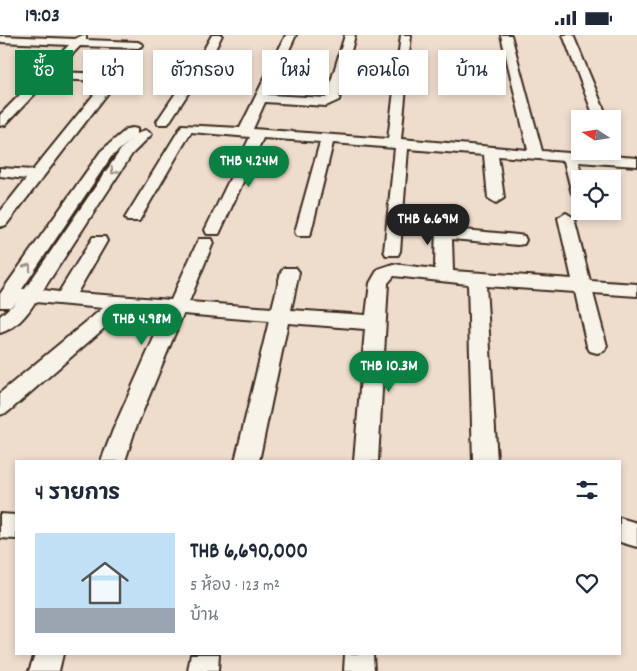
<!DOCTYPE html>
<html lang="th">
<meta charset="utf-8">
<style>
body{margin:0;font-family:Dekko,"Playpen Sans Thai",sans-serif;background:#f6f6f7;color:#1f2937;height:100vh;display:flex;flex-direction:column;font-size:19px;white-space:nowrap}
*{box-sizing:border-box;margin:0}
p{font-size:16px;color:#747a83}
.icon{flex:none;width:28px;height:28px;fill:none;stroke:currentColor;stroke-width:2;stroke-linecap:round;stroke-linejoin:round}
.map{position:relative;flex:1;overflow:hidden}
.panel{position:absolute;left:15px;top:425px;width:606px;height:195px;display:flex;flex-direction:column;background:#fff;border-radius:0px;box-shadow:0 2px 8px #0003}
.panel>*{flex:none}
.banner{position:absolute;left:15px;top:15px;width:608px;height:45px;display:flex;gap:10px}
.needle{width:32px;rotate:282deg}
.buttons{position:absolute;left:571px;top:75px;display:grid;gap:10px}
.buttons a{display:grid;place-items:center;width:50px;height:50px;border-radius:0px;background:#fff;box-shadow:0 2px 8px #0003;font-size:25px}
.price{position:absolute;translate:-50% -42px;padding:0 11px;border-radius:18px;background:#0b8043;color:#fff;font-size:16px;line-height:32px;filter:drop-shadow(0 1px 2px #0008)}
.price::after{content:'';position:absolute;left:50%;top:30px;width:15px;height:11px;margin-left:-8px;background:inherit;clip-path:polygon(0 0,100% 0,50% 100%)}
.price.selected{background:#222;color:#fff}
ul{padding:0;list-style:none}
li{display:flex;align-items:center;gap:15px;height:125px;padding:0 20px}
li span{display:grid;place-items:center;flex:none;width:140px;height:100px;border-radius:0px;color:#555}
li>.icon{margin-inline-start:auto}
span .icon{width:60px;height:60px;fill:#fffc;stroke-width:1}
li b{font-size:21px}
h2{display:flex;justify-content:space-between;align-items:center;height:60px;padding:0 20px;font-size:21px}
.tag{padding:0 18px;border-radius:0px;background:#fff;box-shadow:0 2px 8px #0003;font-size:18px;line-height:45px}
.tag.selected{background:#0b8043;color:#fff}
.status{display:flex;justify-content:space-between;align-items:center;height:35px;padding:0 25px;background:#fff;direction:ltr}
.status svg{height:14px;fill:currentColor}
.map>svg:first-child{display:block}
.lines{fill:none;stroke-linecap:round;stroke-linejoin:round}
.street-casing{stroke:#3b2a1e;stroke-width:4}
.street{fill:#f7f3e8;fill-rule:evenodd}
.oneway{stroke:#998e83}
</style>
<div class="status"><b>19:03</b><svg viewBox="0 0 49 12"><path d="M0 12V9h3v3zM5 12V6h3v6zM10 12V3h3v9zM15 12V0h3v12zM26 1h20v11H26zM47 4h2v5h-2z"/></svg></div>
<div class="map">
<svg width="637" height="636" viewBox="0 0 637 636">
<rect width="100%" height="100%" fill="#eedccd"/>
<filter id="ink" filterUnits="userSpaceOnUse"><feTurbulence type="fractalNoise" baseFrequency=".02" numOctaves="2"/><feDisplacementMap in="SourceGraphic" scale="10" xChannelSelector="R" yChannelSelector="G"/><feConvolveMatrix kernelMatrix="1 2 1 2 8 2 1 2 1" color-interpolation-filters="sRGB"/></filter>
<g filter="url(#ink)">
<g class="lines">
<defs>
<path id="street" d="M 83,0 L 86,1 L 86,5 L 138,7 L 143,10 L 138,13 L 80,11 L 55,37 L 110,39 L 121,26 L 129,26 L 131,28 L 6,190 L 0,192 L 0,177 L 26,144 L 0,141 L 0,133 L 33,135 L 105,46 L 49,44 L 5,90 L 0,91 L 0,80 L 69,10 L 0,7 L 0,1 L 75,4 Z
M 212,0 L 222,0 L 210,25 L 168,89 L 158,89 L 157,86 L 198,25 Z
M 286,0 L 296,0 L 268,60 L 326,63 L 345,0 L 355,0 L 339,65 L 326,71 L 265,67 L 253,94 L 388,104 L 401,0 L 411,0 L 401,104 L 528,115 L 501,0 L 511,0 L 542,116 L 637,123 L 637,131 L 578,127 L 583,144 L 580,144 L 580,164 L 572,159 L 564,126 L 498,121 L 504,163 L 496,168 L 488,163 L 484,120 L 408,114 L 400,216 L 398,220 L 386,220 L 384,216 L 395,113 L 333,108 L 311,197 L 309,201 L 297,201 L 295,197 L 320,107 L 263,103 L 221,195 L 219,199 L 207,199 L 205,195 L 250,102 L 191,97 L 139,186 L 127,186 L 125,183 L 182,90 L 240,93 Z
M 563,0 L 573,0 L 608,84 L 595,84 Z
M 132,93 L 137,94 L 137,99 L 145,95 L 152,99 L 132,119 L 43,255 L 59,257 L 93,202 L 105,202 L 107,206 L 77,258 L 171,265 L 197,208 L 199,204 L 211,204 L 213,208 L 189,267 L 272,273 L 281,237 L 284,233 L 296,233 L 299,237 L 291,275 L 366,280 L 370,248 L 378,234 L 393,229 L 435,234 L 436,180 L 444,175 L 452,180 L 452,194 L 518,200 L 524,201 L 526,205 L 524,209 L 518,210 L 452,204 L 453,236 L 572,244 L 558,183 L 566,178 L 574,183 L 590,246 L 637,249 L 637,261 L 593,258 L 607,311 L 604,316 L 597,318 L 590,316 L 587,311 L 575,257 L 486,251 L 497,426 L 473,426 L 468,249 L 394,241 L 388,248 L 378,426 L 354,426 L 365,294 L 288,288 L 259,426 L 235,426 L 269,286 L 183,279 L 135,395 L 125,426 L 101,426 L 113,395 L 165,278 L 125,275 L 8,377 L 0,380 L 0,358 L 103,273 L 35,267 C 27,280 15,294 0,298 L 0,281 L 17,266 L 11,272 L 0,272 L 0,259 L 101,116 L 127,94 ZM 132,104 L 122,113 L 25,254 L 22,254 L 111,122 Z
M 0,479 L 16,480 L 16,504 L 0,503 Z
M 620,483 L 637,488 L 637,512 L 620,507 Z
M 35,619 L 63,619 L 59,636 L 29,636 Z
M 191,619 L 219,619 L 218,636 L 188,636 Z
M 345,619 L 373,619 L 374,636 L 344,636 Z"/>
</defs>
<use href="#street" class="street-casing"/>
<use href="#street" class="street"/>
</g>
<defs><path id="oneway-chevron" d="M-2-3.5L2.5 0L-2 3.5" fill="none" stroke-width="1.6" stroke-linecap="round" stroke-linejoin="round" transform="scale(1.25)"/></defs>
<g class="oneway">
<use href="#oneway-chevron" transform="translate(114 136) rotate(124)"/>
<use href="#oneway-chevron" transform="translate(28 232) rotate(-55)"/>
</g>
</g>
</svg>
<div class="buttons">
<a><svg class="needle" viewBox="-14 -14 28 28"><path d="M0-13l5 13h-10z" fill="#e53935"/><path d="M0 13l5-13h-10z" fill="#747a83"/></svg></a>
<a><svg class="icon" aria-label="locate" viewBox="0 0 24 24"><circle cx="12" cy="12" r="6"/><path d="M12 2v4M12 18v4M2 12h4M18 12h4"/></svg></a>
</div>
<b class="price" style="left:249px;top:153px">THB 4.24M</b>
<b class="price selected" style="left:428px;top:211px">THB 6.69M</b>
<b class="price" style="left:142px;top:311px">THB 4.98M</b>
<b class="price" style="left:389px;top:358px">THB 10.3M</b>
<div class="banner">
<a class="tag selected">ซื้อ</a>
<a class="tag">เช่า</a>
<a class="tag">ตัวกรอง</a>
<a class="tag">ใหม่</a>
<a class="tag">คอนโด</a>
<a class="tag">บ้าน</a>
</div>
<section class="panel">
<h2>4 รายการ<svg class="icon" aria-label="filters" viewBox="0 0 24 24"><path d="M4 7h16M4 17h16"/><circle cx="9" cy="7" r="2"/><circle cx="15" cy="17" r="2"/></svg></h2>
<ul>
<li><span style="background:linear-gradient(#bfe0f5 75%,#9aa5b1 0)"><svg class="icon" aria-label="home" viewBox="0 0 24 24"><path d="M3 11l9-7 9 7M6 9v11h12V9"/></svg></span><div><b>THB 6,690,000</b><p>5 ห้อง · 123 m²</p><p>บ้าน</p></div><svg class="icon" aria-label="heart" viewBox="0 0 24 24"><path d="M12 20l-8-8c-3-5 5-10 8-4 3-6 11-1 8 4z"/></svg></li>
</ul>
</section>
</div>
